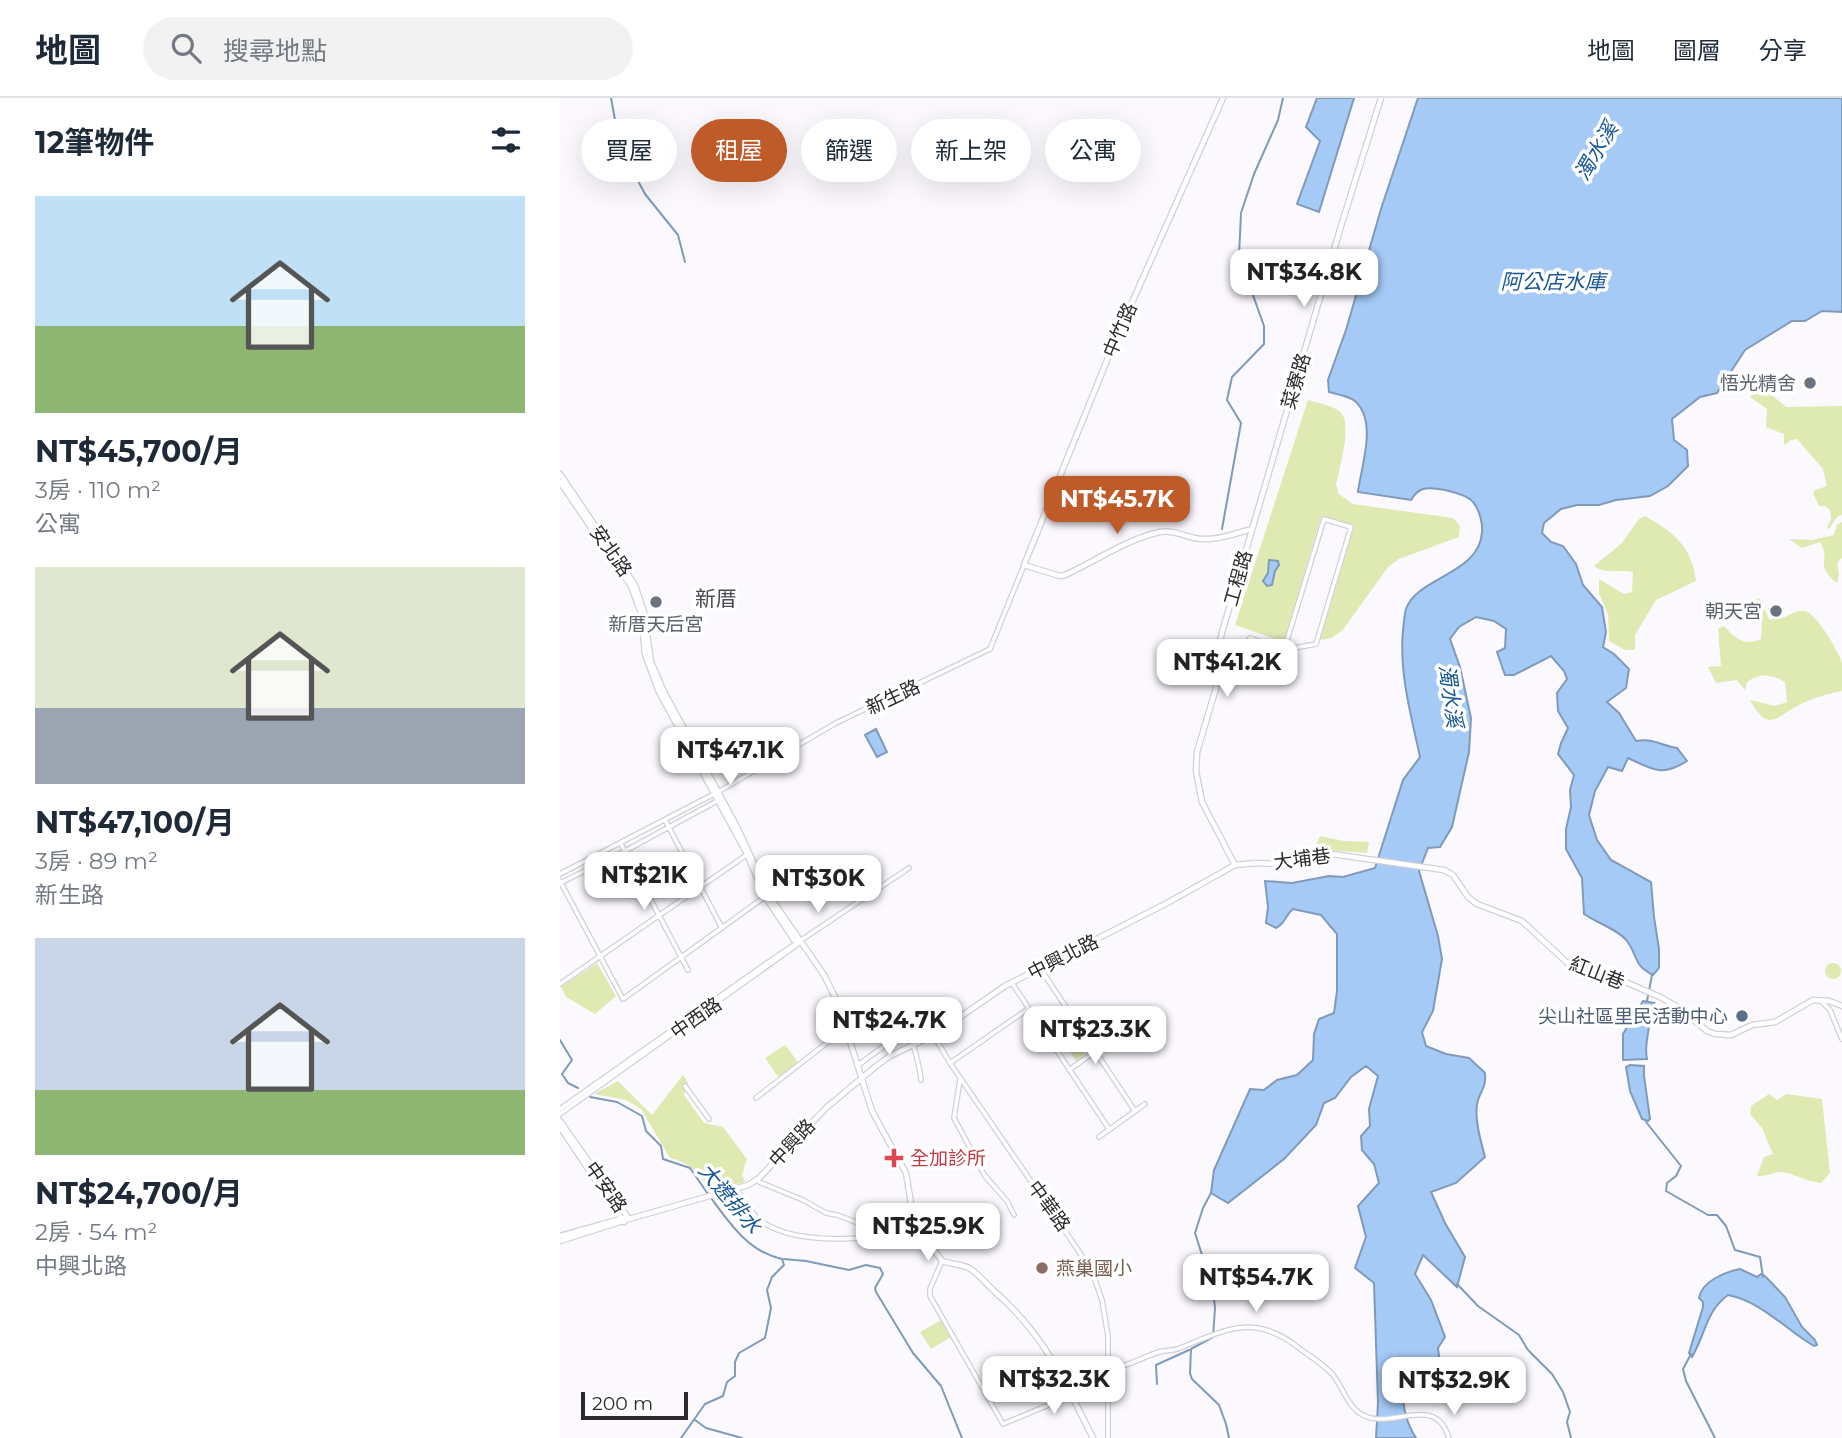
<!DOCTYPE html>
<html lang="zh-TW">
<meta charset="utf-8">
<style>
body{margin:0;font-family:Montserrat,"Noto Sans TC",sans-serif;background:#f2f2f3;color:#1f2937;height:100vh;display:flex;flex-direction:column;font-size:26px;white-space:nowrap}
*{box-sizing:border-box;margin:0}
p{font-size:23px;color:#747a83}
.icon{flex:none;width:38px;height:38px;fill:none;stroke:currentColor;stroke-width:2;stroke-linecap:round;stroke-linejoin:round}
.map{position:relative;flex:1;overflow:hidden}
.side{display:flex;flex-direction:column;background:#fff;width:560px}
.side>*{flex:none}
.hud{position:absolute;left:21px;top:21px;width:665px;height:63px;display:flex;gap:14px}
.scale{position:absolute;left:21px;bottom:18px;width:107px;box-sizing:border-box;padding-left:7px;border:4px solid #2b292d;border-top:0;font-size:19px;line-height:24px;white-space:nowrap;color:#2b292d;-webkit-text-stroke:5px #fff;paint-order:stroke}
.price{position:absolute;translate:-50% -60px;padding:0 16px;border-radius:14px;background:#fff;color:#222;font-size:23px;line-height:46px;filter:drop-shadow(0 2px 4px #0008)}
.price::after{content:'';position:absolute;left:50%;top:42px;width:21px;height:16px;margin-left:-10px;background:inherit;clip-path:polygon(0 0,100% 0,50% 100%)}
.price.selected{background:#bf5a29;color:#fff}
ul{padding:0;list-style:none}
li{display:grid;align-content:center;gap:14px;height:371px;padding:0 35px}
li span{display:grid;place-items:center;height:217px;border-radius:0px;color:#555}
li>.icon{margin-inline-start:auto}
span .icon{width:126px;height:126px;fill:#fffc;stroke-width:1}
li b{font-size:30px}
h2{display:flex;justify-content:space-between;align-items:center;height:84px;padding:0 35px;font-size:30px}
.tag{padding:0 24px;border-radius:32px;background:#fff;box-shadow:0 7px 28px #0002;font-size:24px;line-height:63px}
.tag.selected{background:#bf5a29;color:#fff}
header{display:flex;align-items:center;gap:42px;box-sizing:border-box;height:98px;padding:0 35px;background:#fff;border-bottom:2px solid #e0e1e3}
header strong{font-size:33px}
nav{display:flex;gap:38px;margin-inline-start:auto;font-size:24px}
.search{width:490px;height:63px;background:#f2f2f3;display:flex;align-items:center;gap:18px;box-sizing:border-box;padding:0 24px;border-radius:38px;color:#747a83;font-size:26px}
main{display:flex;flex:1;min-height:0}
.map>svg:first-child{display:block}
.green{fill:#dfeab3}
.water{fill:#a5caf6;stroke:#809aba;stroke-width:2}
.lines{fill:none;stroke-linecap:round;stroke-linejoin:round}
.stream{stroke:#809aba;stroke-width:2}
.street-casing{stroke:#d3cfd8;stroke-width:6}
.secondary-casing{stroke:#d3cfd8;stroke-width:7}
.street{stroke:#fff;stroke-width:3.5}
.secondary{stroke:#fff;stroke-width:4.5}
.worship-dot{fill:#6b7280;stroke:#fff;stroke-width:2.5}
.service-dot{fill:#5c6f8a;stroke:#fff;stroke-width:2.5}
.health-dot{fill:#e0444e;stroke:#fff;stroke-width:2.5}
.education-dot{fill:#8d6e63;stroke:#fff;stroke-width:2.5}
.labels{text-anchor:middle;dominant-baseline:central;stroke-width:7;stroke-linejoin:round;paint-order:stroke}
.street-label{font-size:19px;fill:#2b292d;stroke:#fff}
.worship-label{font-size:19px;fill:#5b616d;stroke:#fff;text-anchor:end}
.service-label{font-size:19px;fill:#4e5e75;stroke:#fff;text-anchor:end}
.health-label{font-size:19px;fill:#be3a42;stroke:#fff;text-anchor:start}
.education-label{font-size:19px;fill:#785e54;stroke:#fff;text-anchor:start}
.water-label{font-size:21px;font-style:italic;fill:#175696;stroke:#fff}
.neighbourhood-label{font-size:21px;fill:#4d4a51;stroke:#fff}
</style>
<header>
<strong>地圖</strong>
<div class="search"><svg class="icon" aria-label="search" viewBox="0 0 24 24"><circle cx="10" cy="10" r="6"/><path d="M15 15l6 6"/></svg>搜尋地點</div>
<nav><a>地圖</a><a>圖層</a><a>分享</a></nav>
</header>
<main>
<section class="side">
<h2>12筆物件<svg class="icon" aria-label="filters" viewBox="0 0 24 24"><path d="M4 7h16M4 17h16"/><circle cx="9" cy="7" r="2"/><circle cx="15" cy="17" r="2"/></svg></h2>
<ul>
<li><span style="background:linear-gradient(#bfe0f5 60%,#8fb573 0)"><svg class="icon" aria-label="home" viewBox="0 0 24 24"><path d="M3 11l9-7 9 7M6 9v11h12V9"/></svg></span><div><b>NT$45,700/月</b><p>3房 · 110 m²</p><p>公寓</p></div></li>
<li><span style="background:linear-gradient(#dfe7d0 65%,#9aa5b1 0)"><svg class="icon" aria-label="home" viewBox="0 0 24 24"><path d="M3 11l9-7 9 7M6 9v11h12V9"/></svg></span><div><b>NT$47,100/月</b><p>3房 · 89 m²</p><p>新生路</p></div></li>
<li><span style="background:linear-gradient(#c9d6e8 70%,#8fb573 0)"><svg class="icon" aria-label="home" viewBox="0 0 24 24"><path d="M3 11l9-7 9 7M6 9v11h12V9"/></svg></span><div><b>NT$24,700/月</b><p>2房 · 54 m²</p><p>中興北路</p></div></li>
</ul>
</section>
<div class="map">
<svg width="1282" height="1340" viewBox="0 0 1282 1340">
<rect width="100%" height="100%" fill="#fbf8fe"/>
<path class="green" d="M 1206,292 L 1226,309 L 1282,308 L 1282,417 L 1277,419 L 1269,431 L 1267,430 L 1271,421 L 1270,412 L 1265,408 L 1259,408 L 1253,395 L 1255,392 L 1267,388 L 1263,371 L 1237,341 L 1231,342 L 1224,347 L 1224,336 L 1206,329 L 1207,311 L 1190,299 L 1193,295 Z
M 748,302 C 758,305 771,307 779,313 C 794,323 779,371 776,387 L 779,396 L 793,406 L 893,420 L 900,428 L 899,439 L 839,461 L 828,469 L 782,533 L 771,540 L 760,542 L 794,429 L 761,419 L 724,544 L 675,527 Z
M 1085,418 C 1114,435 1131,447 1136,483 L 1096,502 L 1075,537 L 1075,552 L 1065,552 L 1049,543 L 1048,517 L 1039,495 L 1039,481 L 1064,496 L 1072,494 L 1073,474 C 1059,471 1046,477 1034,468 L 1061,446 L 1079,421 Z
M 1282,424 L 1282,460 L 1277,465 L 1279,476 L 1277,485 C 1253,466 1272,463 1260,444 L 1242,450 L 1229,441 L 1252,442 L 1274,437 L 1277,427 Z
M 1199,500 L 1209,521 C 1228,523 1232,511 1245,513 C 1256,515 1279,554 1282,565 C 1282,574 1282,585 1282,593 C 1267,596 1253,600 1239,607 C 1215,619 1209,636 1190,602 L 1215,608 L 1227,604 L 1225,584 C 1210,576 1201,575 1187,584 L 1185,592 L 1177,582 L 1156,585 L 1148,569 L 1161,568 L 1158,531 L 1164,528 C 1175,540 1184,549 1201,541 L 1202,522 L 1182,510 Z
M 760,738 L 784,743 L 809,744 L 807,755 L 754,751 Z
M 254,758 L 266,777 L 245,789 L 234,771 Z
M1265 873a8 8 0 1 1 16 0a8 8 0 1 1-16 0Z
M 37,865 L 56,898 L 35,916 L 6,899 L 1,889 Z
M 512,925 L 530,951 L 516,963 L 498,935 Z
M 225,947 L 238,964 L 219,980 L 205,960 Z
M 123,977 L 128,985 L 124,997 L 144,1025 L 163,1029 L 187,1061 L 182,1077 L 185,1084 L 151,1093 C 139,1076 131,1065 110,1060 L 81,1011 L 66,1002 L 34,996 L 58,983 L 92,1017 Z
M 1209,996 L 1217,1002 L 1226,996 L 1262,1001 L 1270,1075 L 1261,1085 C 1247,1084 1234,1075 1221,1074 C 1213,1074 1206,1079 1197,1078 L 1204,1059 L 1213,1056 L 1202,1030 L 1190,1016 L 1191,1008 Z
M 381,1222 L 391,1239 L 371,1251 L 360,1234 Z"/>
<path class="water" d="M 757,0 L 794,0 L 759,114 L 737,106 L 760,43 L 746,29 Z
M 858,0 L 1282,0 L 1282,214 L 1262,213 L 1245,223 L 1232,223 L 1185,252 L 1157,295 L 1140,299 L 1112,321 L 1114,342 L 1127,352 L 1128,368 L 1108,388 L 1090,398 L 1056,402 L 1039,407 L 1017,407 L 1001,411 L 984,425 L 982,435 L 991,444 L 1003,448 L 1016,466 L 1023,487 L 1042,509 L 1046,534 L 1043,549 L 1054,556 L 1069,571 L 1066,590 L 1047,604 L 1059,615 L 1076,643 C 1093,640 1100,647 1117,650 L 1127,663 C 1102,679 1094,672 1068,660 L 1062,673 L 1048,669 L 1035,693 L 1029,717 L 1037,742 L 1051,762 L 1091,784 L 1094,819 L 1099,851 L 1099,870 L 1093,877 C 1072,866 1079,859 1067,843 C 1059,832 1037,825 1024,816 L 1022,780 L 1006,751 L 1006,731 L 1011,709 L 1010,692 L 1014,677 L 998,656 L 1001,645 L 1008,630 L 998,613 L 997,595 L 1007,581 L 1004,573 L 991,558 L 954,577 L 945,577 L 937,554 L 945,550 L 946,531 L 934,523 L 916,519 L 899,529 L 890,541 L 900,569 L 911,620 L 909,654 L 892,729 L 880,749 L 868,750 L 859,773 L 878,838 L 882,861 L 873,913 L 862,934 L 866,948 L 886,956 L 909,960 L 925,975 C 926,990 922,990 918,1002 C 913,1017 921,1044 925,1059 L 896,1085 L 871,1094 L 885,1125 L 905,1159 L 897,1189 L 863,1157 L 855,1176 L 871,1202 L 885,1239 L 878,1250 L 880,1265 L 884,1273 L 881,1281 L 844,1277 C 841,1299 843,1320 856,1340 L 816,1340 L 818,1305 L 814,1185 L 795,1170 L 806,1139 L 798,1108 L 819,1085 L 814,1066 L 802,1052 L 801,1038 L 810,1028 L 809,1011 L 818,978 L 806,968 L 791,979 L 775,1000 L 764,1005 L 756,1027 L 724,1061 L 668,1105 L 651,1095 L 654,1072 L 690,991 L 704,992 L 717,982 L 737,977 L 753,962 L 754,936 L 759,921 L 774,915 L 777,893 L 777,836 L 761,817 L 733,811 C 725,817 726,825 716,830 L 706,825 L 708,809 L 705,783 L 732,785 L 769,778 L 783,779 L 815,770 L 843,682 L 860,659 C 851,617 839,575 843,532 C 844,526 844,517 846,511 C 857,479 920,476 922,434 C 923,425 919,411 913,404 C 906,395 873,388 863,391 C 857,393 854,397 851,402 L 798,394 C 801,368 818,324 795,303 C 789,298 776,296 769,294 L 768,282 L 786,232 L 821,111 Z
M 709,462 L 718,463 L 719,467 L 715,473 L 712,487 L 707,488 L 703,483 L 708,475 Z
M 316,631 L 327,654 L 317,659 L 305,637 Z
M 1083,903 L 1094,905 L 1087,914 C 1093,931 1083,942 1087,961 L 1063,962 L 1063,936 Z
M 1070,967 L 1084,968 L 1084,978 L 1090,1021 L 1088,1023 L 1082,1021 L 1070,993 L 1066,969 Z
M 1180,1171 L 1197,1179 L 1201,1176 L 1205,1178 L 1225,1199 L 1242,1229 L 1255,1242 L 1257,1247 L 1254,1248 C 1226,1232 1201,1203 1168,1197 C 1146,1213 1146,1235 1132,1259 L 1129,1255 L 1143,1209 L 1143,1204 L 1139,1200 C 1142,1183 1165,1174 1180,1171 Z"/>
<g class="lines">
<path class="stream" d="M 51,0 L 60,49 L 85,96 L 118,137 L 125,164
M 662,431 L 681,325 L 667,302 L 672,279 L 704,246 L 704,228 L 679,158 L 681,115 L 694,76 L 718,22 L 723,0
M 1087,903 L 1092,877
M 0,942 L 12,962 L 2,976 L 8,985 L 18,990
M 30,999 L 57,1004 L 82,1018 L 86,1033 L 101,1048 L 103,1061 L 130,1070 L 148,1096
M 1086,1024 L 1121,1068 L 1116,1078 L 1107,1085 L 1106,1093 L 1148,1117 L 1157,1117 L 1166,1128 L 1175,1152 L 1200,1159 L 1203,1179
M 651,1095 L 643,1110 L 635,1135 L 653,1191 L 655,1210 L 653,1239 L 631,1251 L 630,1275 L 632,1281 L 659,1307 L 666,1326 L 669,1340
M 224,1161 L 246,1163 L 289,1172 L 306,1167 L 320,1170 L 323,1176 L 315,1190 L 316,1194 L 353,1255 L 381,1288 L 402,1340
M 897,1186 L 918,1208 L 959,1237 L 968,1252 L 992,1276 L 1003,1294 L 1010,1314 L 1007,1324 L 1011,1340
M 1131,1256 L 1123,1271 L 1126,1283 L 1155,1340
M 597,1286 L 596,1267 L 629,1252
M 135,1322 L 146,1330 L 182,1340
M 121,1340 L 145,1306 L 163,1298 L 167,1284 L 175,1278 L 175,1264 L 179,1255 L 205,1240 L 211,1210 L 207,1192 L 212,1179 L 224,1167 L 222,1161 C 189,1154 170,1126 151,1100"/>
<defs>
<path id="street" d="M 657,561 L 684,557 L 690,540 L 724,552 L 756,546 L 791,429 L 764,421 L 724,552
M 105,722 L 162,830
M 61,746 L 128,872
M 0,776 L 158,694 L 276,625 L 430,551 L 464,467
M 0,783 L 63,901 L 206,798
M 0,785 L 65,753 L 157,703
M 480,870 L 575,1013
M 452,885 L 549,1031
M 0,886 L 188,756
M 1261,903 L 1270,912 L 1282,941
M 352,904 L 345,911 C 347,936 359,957 361,982
M 374,938 L 390,965 L 531,1171 L 542,1202 L 548,1238 L 548,1340
M 390,965 L 468,911
M 297,968 L 347,931
M 509,972 L 547,945
M 400,982 L 394,1020 L 425,1078 L 447,1103 L 454,1117
M 125,988 L 149,1021
M 196,1000 L 286,930
M 0,1011 L 207,865 L 349,770
M 0,1016 L 238,846
M 539,1039 L 585,1006
M 198,1081 L 199,1084 L 243,1102 L 266,1115 L 277,1117 L 304,1127 L 312,1140
M 177,1092 C 184,1104 192,1117 204,1125 C 243,1150 317,1139 361,1134
M 382,1163 L 370,1191 L 370,1198 L 443,1326 L 513,1297
M 549,1271 C 568,1269 582,1259 599,1254 C 606,1252 614,1253 620,1250 C 663,1233 692,1215 735,1247 C 746,1256 764,1266 773,1277 C 784,1291 788,1311 805,1318 C 834,1331 875,1295 889,1340"/>
<path id="secondary" d="M 663,0 L 554,245 L 464,467 L 500,478 L 505,477 C 534,464 569,440 600,434 C 615,431 629,441 643,441 C 660,442 676,435 692,431
M 0,376 L 75,487 L 84,514 L 91,564 L 103,592 L 177,729 L 208,796 L 264,877 L 278,905 L 312,1013 L 346,1075 L 353,1118 L 361,1134 L 382,1163 C 391,1166 401,1166 409,1170 C 418,1175 425,1185 433,1192 C 485,1237 503,1281 533,1340
M 0,384 L 71,488 L 81,515 L 85,556 L 99,594 L 187,756 L 205,798 L 234,842 L 239,844
M 675,767 L 642,704 L 636,673 L 637,654 L 656,590 L 657,554 L 663,531 L 781,128 L 821,0
M 0,1023 L 69,1121
M 0,1029 L 64,1124
M 0,1138 L 64,1120
M 0,1143 L 69,1121 L 188,1087 L 198,1081 L 266,1010 L 315,969 L 330,958 L 374,937 L 445,888 L 609,804 L 675,767 L 695,765 L 716,766 L 751,756 L 765,755 L 884,772 L 893,777 L 908,799 L 917,806 L 962,823 L 1013,870 L 1045,875 L 1100,899 L 1116,908 L 1147,933 L 1155,936 L 1171,937 L 1192,927 L 1215,924 L 1253,902 L 1269,903 L 1282,908"/>
</defs>
<use href="#street" class="street-casing"/>
<use href="#secondary" class="secondary-casing"/>
<use href="#street" class="street"/>
<use href="#secondary" class="secondary"/>
</g>
<g class="worship-dot">
<circle cx="1250" cy="285" r="7"/>
<circle cx="96" cy="504" r="7"/>
<circle cx="1216" cy="513" r="7"/>
</g>
<circle class="service-dot" cx="1182" cy="918" r="7"/>
<path class="health-dot" d="M330.5 1049.5h7v7h7v7h-7v7h-7v-7h-7v-7h7z"/>
<circle class="education-dot" cx="482" cy="1170" r="7"/>
<g class="labels">
<g class="street-label">
<text transform="translate(560 232) rotate(-67)">中竹路</text>
<text transform="translate(736 283) rotate(-73)">菜寮路</text>
<text transform="translate(51 453) rotate(55)">安北路</text>
<text transform="translate(678 480) rotate(-74)">工程路</text>
<text transform="translate(333 599) rotate(-25)">新生路</text>
<text transform="translate(742 761) rotate(-7)">大埔巷</text>
<text transform="translate(503 859) rotate(-27)">中興北路</text>
<text transform="translate(1037 875) rotate(21)">紅山巷</text>
<text transform="translate(136 920) rotate(-35)">中西路</text>
<text transform="translate(232 1045) rotate(-47)">中興路</text>
<text transform="translate(46 1089) rotate(55)">中安路</text>
<text transform="translate(489 1108) rotate(54)">中華路</text>
</g>
<g class="worship-label">
<text x="1236" y="285">悟光精舍</text>
<text x="1202" y="513">朝天宮</text>
<text x="96" y="526" text-anchor="middle">新厝天后宮</text>
</g>
<g class="service-label">
<text x="1168" y="918">尖山社區里民活動中心</text>
</g>
<g class="health-label">
<text x="350" y="1060">全加診所</text>
</g>
<g class="education-label">
<text x="496" y="1170">燕巢國小</text>
</g>
<g class="water-label">
<text transform="translate(1036 53) rotate(-59)">濁水溪</text>
<text x="993" y="183">阿公店水庫</text>
<text transform="translate(891 598) rotate(82)">濁水溪</text>
<text transform="translate(170 1100) rotate(50)">大遼排水</text>
</g>
<g class="neighbourhood-label">
<text x="156" y="500">新厝</text>
</g>
</g>
</svg>
<div class="scale">200 m</div>
<b class="price" style="left:744px;top:211px">NT$34.8K</b>
<b class="price selected" style="left:557px;top:438px">NT$45.7K</b>
<b class="price" style="left:667px;top:601px">NT$41.2K</b>
<b class="price" style="left:170px;top:689px">NT$47.1K</b>
<b class="price" style="left:84px;top:814px">NT$21K</b>
<b class="price" style="left:258px;top:817px">NT$30K</b>
<b class="price" style="left:329px;top:959px">NT$24.7K</b>
<b class="price" style="left:535px;top:968px">NT$23.3K</b>
<b class="price" style="left:368px;top:1165px">NT$25.9K</b>
<b class="price" style="left:696px;top:1216px">NT$54.7K</b>
<b class="price" style="left:494px;top:1318px">NT$32.3K</b>
<b class="price" style="left:894px;top:1319px">NT$32.9K</b>
<div class="hud">
<a class="tag">買屋</a>
<a class="tag selected">租屋</a>
<a class="tag">篩選</a>
<a class="tag">新上架</a>
<a class="tag">公寓</a>
</div>
</div>
</main>
